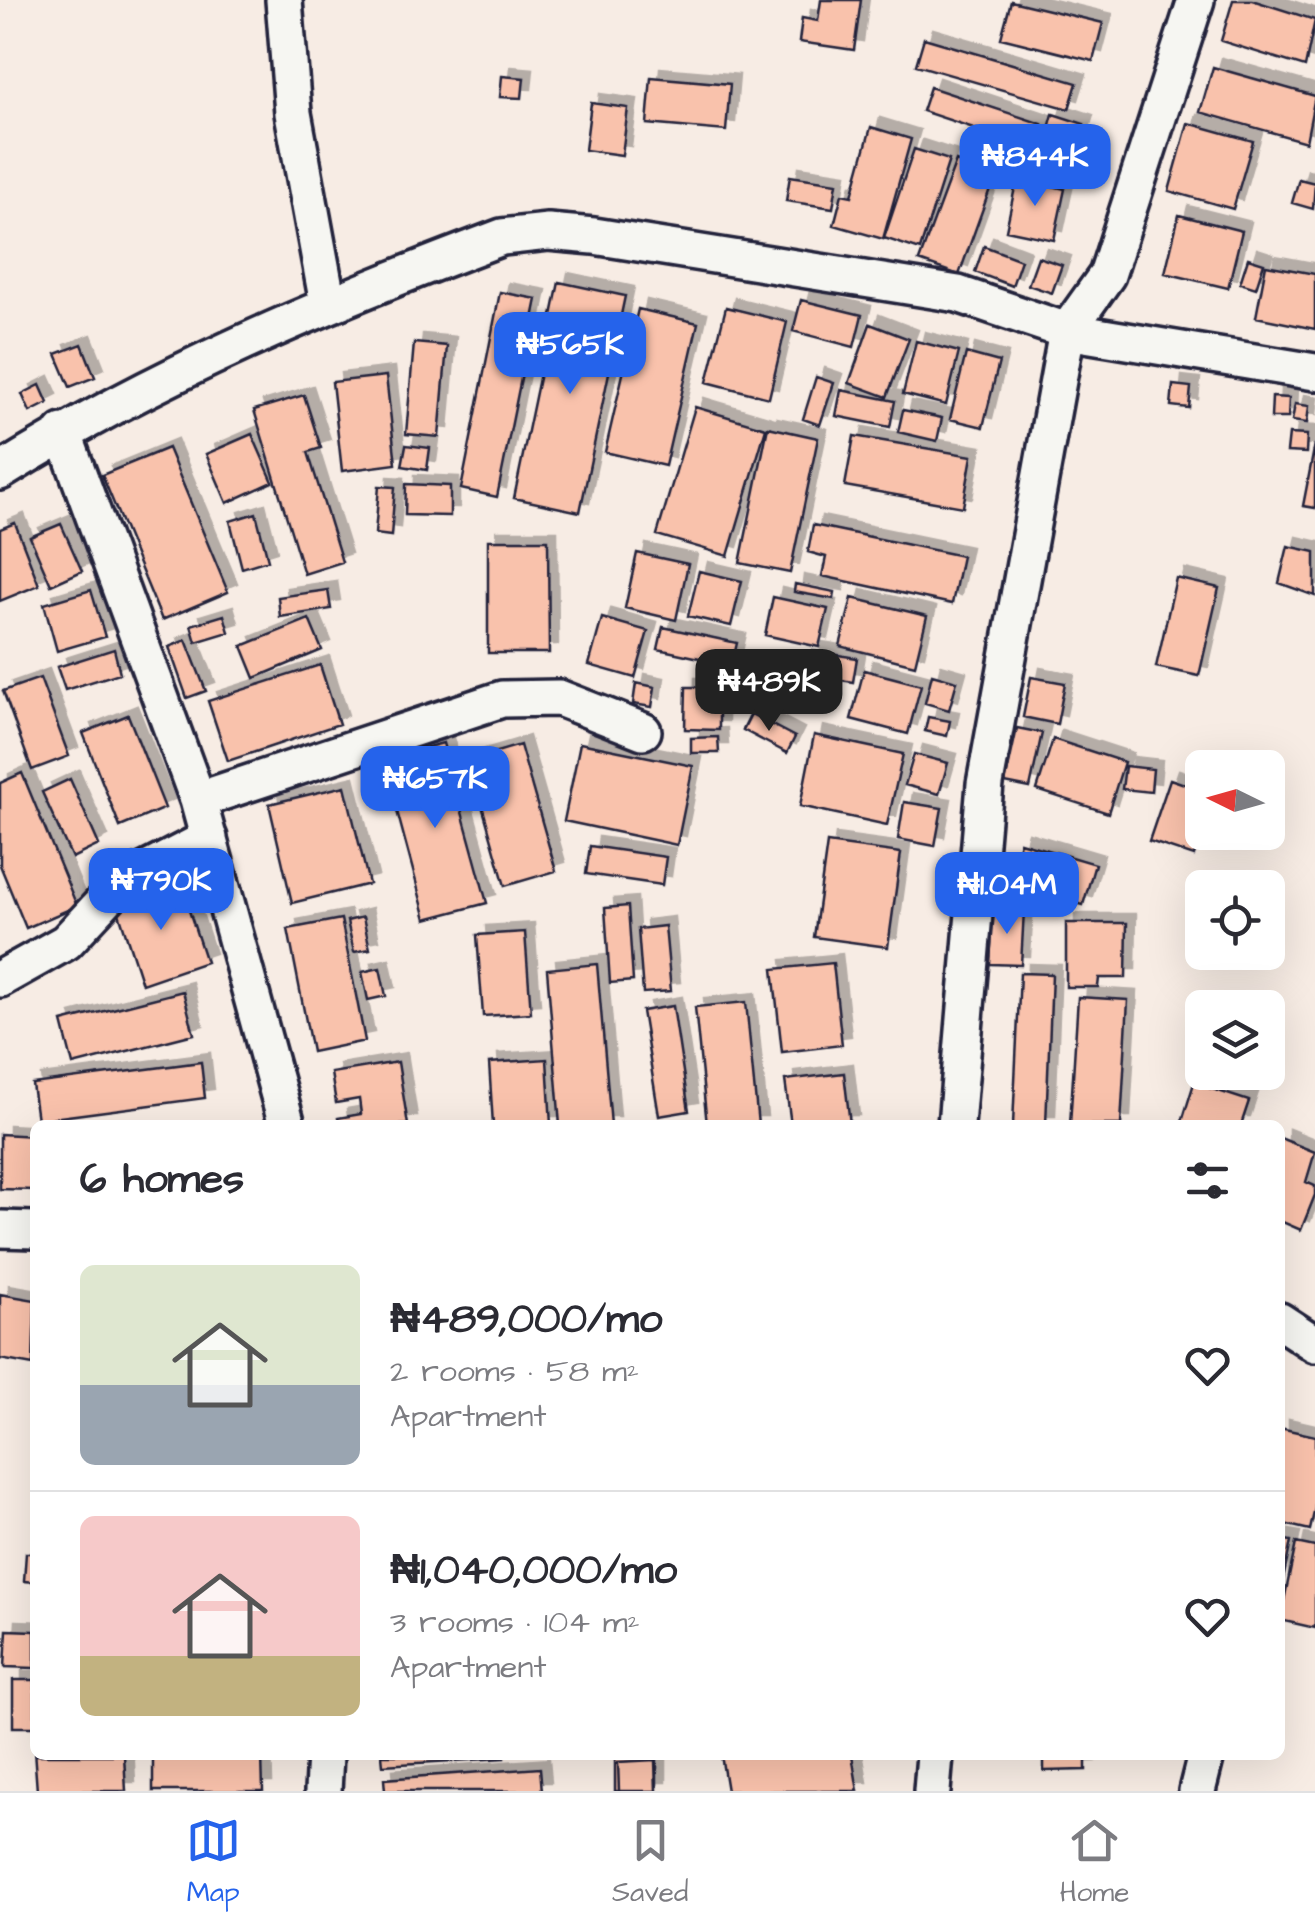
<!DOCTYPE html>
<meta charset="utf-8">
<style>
body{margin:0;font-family:"Architects Daughter",sans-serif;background:#f2f2f3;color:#2b2b33;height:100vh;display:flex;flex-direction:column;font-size:38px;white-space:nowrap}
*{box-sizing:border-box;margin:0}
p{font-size:32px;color:#7c7c81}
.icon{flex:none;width:55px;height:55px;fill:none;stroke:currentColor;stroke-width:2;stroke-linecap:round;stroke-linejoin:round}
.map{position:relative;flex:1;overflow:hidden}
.details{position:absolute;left:30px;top:1120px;width:1255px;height:640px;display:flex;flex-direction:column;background:#fff;border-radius:15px;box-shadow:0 10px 40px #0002}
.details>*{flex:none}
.needle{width:65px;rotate:275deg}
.fabs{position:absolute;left:1185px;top:750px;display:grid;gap:20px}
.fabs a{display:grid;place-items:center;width:100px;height:100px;border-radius:15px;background:#fff;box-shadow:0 10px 40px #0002;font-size:50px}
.price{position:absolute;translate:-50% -85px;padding:0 22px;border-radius:20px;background:#2563eb;color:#fff;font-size:32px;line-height:65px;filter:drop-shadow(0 2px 5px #0008)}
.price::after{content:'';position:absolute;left:50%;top:60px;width:30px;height:22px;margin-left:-15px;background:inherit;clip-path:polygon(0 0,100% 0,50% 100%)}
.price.selected{background:#222;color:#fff}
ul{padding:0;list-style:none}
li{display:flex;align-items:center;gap:30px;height:250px;padding:0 50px}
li+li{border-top:2px solid #e1e1e2}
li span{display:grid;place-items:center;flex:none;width:280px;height:200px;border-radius:15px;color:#555}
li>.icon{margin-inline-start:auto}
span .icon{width:120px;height:120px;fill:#fffc;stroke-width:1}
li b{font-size:42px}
h2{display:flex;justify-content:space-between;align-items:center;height:120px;padding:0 50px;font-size:42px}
.dock{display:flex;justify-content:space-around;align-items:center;height:140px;border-top:2px solid #e1e1e2;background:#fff;font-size:28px;color:#7c7c81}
.dock a{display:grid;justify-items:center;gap:5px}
.dock .selected{color:#2563eb}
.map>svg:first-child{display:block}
.building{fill:#f9c2ac;stroke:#22223b;stroke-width:2.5;filter:url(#shadow)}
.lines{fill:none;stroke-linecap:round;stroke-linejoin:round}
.minor-casing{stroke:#22223b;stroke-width:42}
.minor{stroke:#f6f6f2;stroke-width:35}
</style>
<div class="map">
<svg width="1315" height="1791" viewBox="0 0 1315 1791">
<defs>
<filter id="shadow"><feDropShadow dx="9" dy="-9" stdDeviation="0" flood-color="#0004"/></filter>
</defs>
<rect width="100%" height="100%" fill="#f7ece4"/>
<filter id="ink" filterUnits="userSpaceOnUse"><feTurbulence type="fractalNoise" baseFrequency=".01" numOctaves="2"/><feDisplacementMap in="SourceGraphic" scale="20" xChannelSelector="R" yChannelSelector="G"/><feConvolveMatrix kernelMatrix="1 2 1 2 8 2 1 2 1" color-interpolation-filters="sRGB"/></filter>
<g filter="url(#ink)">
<path class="building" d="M 821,0 L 861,0 L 854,50 L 799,42 L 802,18 L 818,21 Z
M 1233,0 L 1252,0 L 1315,20 L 1305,67 L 1221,41 Z
M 1011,1 L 1103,23 L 1093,61 L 1001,38 Z
M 924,38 L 1077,83 L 1069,109 L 916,65 Z
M 1213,67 L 1315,96 L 1306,142 L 1200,112 Z
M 502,76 L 524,78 L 522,98 L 500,97 Z
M 651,77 L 730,84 L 726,131 L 647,124 Z
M 930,87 L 1042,124 L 1034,148 L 922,111 Z
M 591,103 L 628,108 L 622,155 L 585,150 Z
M 1053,114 L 1084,124 L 1067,179 L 1037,171 Z
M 1188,123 L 1253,141 L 1233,209 L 1169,191 Z
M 871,127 L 911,139 L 883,239 L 834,225 L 842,194 L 852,196 Z
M 914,149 L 949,160 L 920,250 L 884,238 Z
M 956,161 L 995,175 L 959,275 L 919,261 Z
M 790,176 L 837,183 L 833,208 L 786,201 Z
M 1017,178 L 1065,189 L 1054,240 L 1006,230 Z
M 1299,179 L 1315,183 L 1313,209 L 1292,203 Z
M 1179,215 L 1242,231 L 1228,288 L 1165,273 Z
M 984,246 L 1021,260 L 1012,286 L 975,272 Z
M 1038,257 L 1062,265 L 1052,293 L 1028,285 Z
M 1248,258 L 1264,263 L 1256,288 L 1240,283 Z
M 1266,265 L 1315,274 L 1315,329 L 1256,317 Z
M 559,282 L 625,296 L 580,512 L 514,498 Z
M 500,292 L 537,299 L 497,497 L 461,489 Z
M 801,300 L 862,315 L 854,347 L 793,331 Z
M 726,307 L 787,322 L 769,398 L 707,382 Z
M 638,309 L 698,323 L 665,466 L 605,452 Z
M 870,324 L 909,339 L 887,397 L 849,383 Z
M 916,341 L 959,352 L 946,405 L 903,394 Z
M 414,343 L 447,346 L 439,437 L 406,434 Z
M 82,344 L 95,377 L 70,387 L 56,354 Z
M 966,353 L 999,362 L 983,427 L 950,419 Z
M 386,376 L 396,464 L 342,471 L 332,382 Z
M 816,377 L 834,383 L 820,425 L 803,419 Z
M 40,385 L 48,403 L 30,412 L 22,394 Z
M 1173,385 L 1191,387 L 1189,408 L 1171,406 Z
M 841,390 L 895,401 L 890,427 L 836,416 Z
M 304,395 L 321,448 L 308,452 L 342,562 L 304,574 L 254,410 Z
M 1272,397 L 1289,398 L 1288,418 L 1271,418 Z
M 1295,404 L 1309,406 L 1307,423 L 1292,421 Z
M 695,407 L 766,428 L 728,556 L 657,535 Z
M 903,410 L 942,418 L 937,441 L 898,432 Z
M 768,427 L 818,438 L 790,573 L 740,563 Z
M 252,434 L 273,482 L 227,503 L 206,454 Z
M 1289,434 L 1307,435 L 1306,453 L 1287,452 Z
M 854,436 L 972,456 L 963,507 L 845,486 Z
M 1315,444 L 1315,508 L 1303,506 Z
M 406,445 L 430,448 L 427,470 L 402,466 Z
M 168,448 L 228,592 L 162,620 L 102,475 Z
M 406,484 L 450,486 L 450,516 L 405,515 Z
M 379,486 L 395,487 L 391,536 L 375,534 Z
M 256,513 L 268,560 L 242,568 L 230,521 Z
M 15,523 L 39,585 L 0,601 L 0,529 Z
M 61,524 L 82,571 L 51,585 L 30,537 Z
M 813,525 L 962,556 L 952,604 L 822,576 L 826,557 L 808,552 Z
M 488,540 L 548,540 L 549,653 L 488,653 Z
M 1288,546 L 1315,552 L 1315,596 L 1279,583 Z
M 637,553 L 688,564 L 676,620 L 625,608 Z
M 699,571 L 742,581 L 731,626 L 688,616 Z
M 1176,578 L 1219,588 L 1199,676 L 1156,667 Z
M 795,584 L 835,592 L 834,599 L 794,592 Z
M 91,590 L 105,637 L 57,651 L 44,604 Z
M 328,590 L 331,609 L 280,617 L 278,597 Z
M 773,597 L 828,609 L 819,647 L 765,635 Z
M 852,598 L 927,616 L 915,665 L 840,646 Z
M 224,615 L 229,632 L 196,642 L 191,625 Z
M 602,618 L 648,631 L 635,678 L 589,665 Z
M 309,619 L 322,650 L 255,678 L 242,646 Z
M 663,627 L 737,643 L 732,665 L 658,649 Z
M 186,640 L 206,691 L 187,698 L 169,647 Z
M 114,649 L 120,673 L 65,690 L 57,667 Z
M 813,651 L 857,658 L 853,682 L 810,675 Z
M 320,665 L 339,724 L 228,761 L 208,701 Z
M 864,670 L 921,685 L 908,734 L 851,719 Z
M 932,674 L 957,681 L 949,710 L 925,703 Z
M 1031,677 L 1065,683 L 1057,724 L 1023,717 Z
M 40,678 L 69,756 L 32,770 L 3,691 Z
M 636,683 L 655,687 L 652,707 L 633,704 Z
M 686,687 L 719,687 L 719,730 L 685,729 Z
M 751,714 L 795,737 L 787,753 L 743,730 Z
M 128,715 L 165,808 L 120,827 L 83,733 Z
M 928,717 L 950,721 L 947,736 L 925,731 Z
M 1017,728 L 1042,733 L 1030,788 L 1005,783 Z
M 814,735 L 903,754 L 887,825 L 800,806 Z
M 718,737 L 719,753 L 691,753 L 691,738 Z
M 1053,739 L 1124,762 L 1108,813 L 1037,790 Z
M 443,743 L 487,903 L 426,919 L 383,759 Z
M 580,743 L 693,766 L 677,845 L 564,821 Z
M 520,745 L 556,871 L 505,886 L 469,760 Z
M 914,754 L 948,763 L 939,794 L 905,785 Z
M 1125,766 L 1153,769 L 1151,792 L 1122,789 Z
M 22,773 L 77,906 L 26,928 L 0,865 L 0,783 Z
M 70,779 L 99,845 L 72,858 L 42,792 Z
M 1170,779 L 1202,790 L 1202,830 L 1194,856 L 1149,841 Z
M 345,786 L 369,884 L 292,903 L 269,804 Z
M 904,802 L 942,808 L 935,846 L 898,839 Z
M 1020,842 L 1095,864 L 1083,905 L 1008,884 Z
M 827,843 L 901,853 L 888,947 L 814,937 Z
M 590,846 L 666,857 L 662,885 L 586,874 Z
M 180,883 L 206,962 L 142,984 L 116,904 Z
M 628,906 L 633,981 L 610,983 L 605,908 Z
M 993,909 L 1024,910 L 1021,965 L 990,964 Z
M 363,917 L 370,949 L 354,952 L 347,921 Z
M 341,919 L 365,1041 L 312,1052 L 288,929 Z
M 1066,923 L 1127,923 L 1126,978 L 1099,978 L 1098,987 L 1066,987 Z
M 665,926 L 671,991 L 643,993 L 638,929 Z
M 525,932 L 531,1013 L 483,1016 L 477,935 Z
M 833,963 L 842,1045 L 782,1052 L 773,969 Z
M 597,964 L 611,1125 L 560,1125 L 547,969 Z
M 380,968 L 386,996 L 368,1000 L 362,972 Z
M 1020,973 L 1052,974 L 1046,1125 L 1013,1125 Z
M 183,991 L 194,1034 L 73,1065 L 62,1022 Z
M 1078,997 L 1128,1000 L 1121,1125 L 1070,1125 Z
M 746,1002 L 758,1125 L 707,1125 L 695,1007 Z
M 673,1006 L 689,1111 L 659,1116 L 642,1011 Z
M 547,1059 L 551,1125 L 493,1125 L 489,1063 Z
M 201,1062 L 205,1098 L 37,1120 L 32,1084 Z
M 398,1062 L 408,1125 L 339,1125 L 338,1118 L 361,1114 L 359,1099 L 336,1103 L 331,1073 Z
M 844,1073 L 850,1124 L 791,1125 L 785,1080 Z
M 1194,1083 L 1249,1101 L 1241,1125 L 1181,1125 Z
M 0,1134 L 35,1136 L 35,1190 L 0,1189 Z
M 1280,1138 L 1315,1152 L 1306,1182 L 1315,1186 L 1315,1195 L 1301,1230 L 1280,1221 Z
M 0,1294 L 35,1300 L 33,1365 L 0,1359 Z
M 1280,1428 L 1315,1436 L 1315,1508 L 1310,1530 L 1280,1523 Z
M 1280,1539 L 1291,1541 L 1280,1595 Z
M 1296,1543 L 1315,1547 L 1315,1628 L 1280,1620 Z
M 26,1553 L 35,1553 L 35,1582 L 24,1581 Z
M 7,1630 L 35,1631 L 35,1668 L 5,1667 Z
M 13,1680 L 35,1680 L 35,1727 L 13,1727 Z
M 34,1750 L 35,1755 L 124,1755 L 126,1791 L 37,1791 Z
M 153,1755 L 262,1755 L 263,1791 L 153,1791 Z
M 382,1755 L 504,1755 L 504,1758 L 383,1765 Z
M 615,1755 L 657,1755 L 657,1791 L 615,1791 Z
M 721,1755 L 852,1755 L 858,1791 L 727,1791 Z
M 1044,1755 L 1086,1755 L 1086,1770 L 1044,1771 Z
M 655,1760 L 656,1791 L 619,1791 L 618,1762 Z
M 540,1768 L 542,1791 L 385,1791 L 384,1779 Z"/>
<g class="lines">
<defs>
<path id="minor" d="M 284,0 L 293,113 L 328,304
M 63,432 L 198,800 L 287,1125
M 0,472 C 158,373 327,303 502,237 L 548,232 L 594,236 L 958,294 L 1067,331 L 1315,372
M 198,800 L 502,699 L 559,698 L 643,731
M 0,979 L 66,942 L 120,884 L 209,838
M 956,1125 L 985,784 L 1067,331 L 1107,275 L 1196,0
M 0,1229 L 35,1230
M 1280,1321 L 1315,1344
M 323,1791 L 325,1755
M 932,1791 L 935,1755
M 1197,1791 L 1206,1755"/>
</defs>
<use href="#minor" class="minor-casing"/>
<use href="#minor" class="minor"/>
</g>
</g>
</svg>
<div class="fabs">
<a><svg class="needle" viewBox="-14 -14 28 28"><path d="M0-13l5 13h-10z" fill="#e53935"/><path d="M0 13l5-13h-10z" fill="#7c7c81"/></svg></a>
<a><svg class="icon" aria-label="locate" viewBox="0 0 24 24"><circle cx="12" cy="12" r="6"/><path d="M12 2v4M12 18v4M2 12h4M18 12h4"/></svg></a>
<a><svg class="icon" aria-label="layers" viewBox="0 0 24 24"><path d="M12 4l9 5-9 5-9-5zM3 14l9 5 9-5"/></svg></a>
</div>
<b class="price" style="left:1035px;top:209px">₦844K</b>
<b class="price" style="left:570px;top:397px">₦565K</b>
<b class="price selected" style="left:769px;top:734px">₦489K</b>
<b class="price" style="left:435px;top:831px">₦657K</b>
<b class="price" style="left:161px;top:933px">₦790K</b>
<b class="price" style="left:1007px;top:937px">₦1.04M</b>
<section class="details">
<h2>6 homes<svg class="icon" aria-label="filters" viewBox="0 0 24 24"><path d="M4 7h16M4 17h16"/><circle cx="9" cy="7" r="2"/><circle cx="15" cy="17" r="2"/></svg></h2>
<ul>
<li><span style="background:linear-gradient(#dfe7d0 60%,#9aa5b1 0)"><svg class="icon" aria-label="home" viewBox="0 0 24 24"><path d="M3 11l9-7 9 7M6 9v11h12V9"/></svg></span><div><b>₦489,000/mo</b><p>2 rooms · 58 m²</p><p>Apartment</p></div><svg class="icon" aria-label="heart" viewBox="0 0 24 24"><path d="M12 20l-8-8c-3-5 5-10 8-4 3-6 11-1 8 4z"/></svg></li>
<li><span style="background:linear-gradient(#f6c9c9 70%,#c2b280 0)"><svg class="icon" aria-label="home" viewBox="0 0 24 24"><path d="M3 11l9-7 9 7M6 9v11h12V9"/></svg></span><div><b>₦1,040,000/mo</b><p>3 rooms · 104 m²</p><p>Apartment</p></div><svg class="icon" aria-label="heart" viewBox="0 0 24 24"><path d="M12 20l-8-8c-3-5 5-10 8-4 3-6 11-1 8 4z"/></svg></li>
</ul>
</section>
</div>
<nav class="dock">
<a class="selected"><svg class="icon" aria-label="map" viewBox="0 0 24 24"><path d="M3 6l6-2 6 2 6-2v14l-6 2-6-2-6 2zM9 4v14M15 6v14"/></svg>Map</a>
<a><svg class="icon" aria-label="saved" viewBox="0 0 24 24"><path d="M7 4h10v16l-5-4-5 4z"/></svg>Saved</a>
<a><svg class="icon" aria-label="home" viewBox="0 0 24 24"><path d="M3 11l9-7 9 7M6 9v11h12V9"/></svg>Home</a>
</nav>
